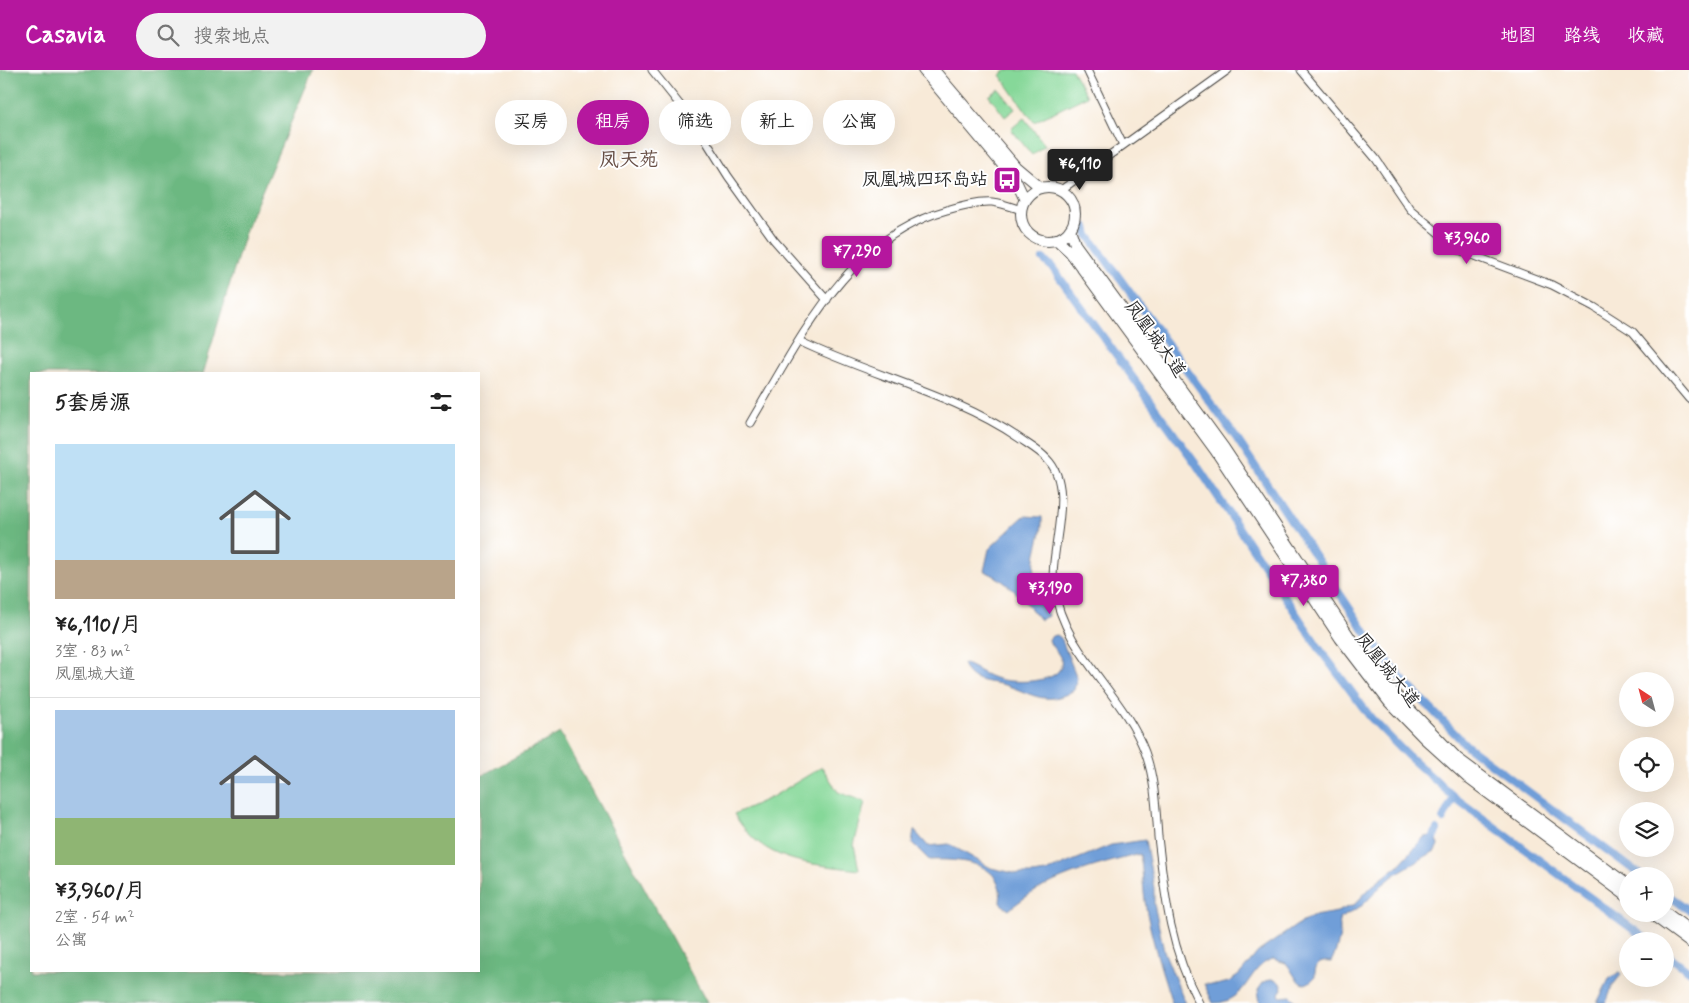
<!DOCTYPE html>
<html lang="zh">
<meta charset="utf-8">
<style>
body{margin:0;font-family:Mynerve,"LXGW WenKai TC",sans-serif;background:#f2f2f2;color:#222;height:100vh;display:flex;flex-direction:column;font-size:19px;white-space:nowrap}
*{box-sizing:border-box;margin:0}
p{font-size:16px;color:#767676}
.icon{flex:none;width:28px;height:28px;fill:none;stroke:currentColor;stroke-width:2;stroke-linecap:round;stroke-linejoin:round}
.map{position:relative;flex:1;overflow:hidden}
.drawer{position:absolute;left:30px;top:302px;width:450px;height:600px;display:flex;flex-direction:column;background:#fff;border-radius:0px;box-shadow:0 5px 20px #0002}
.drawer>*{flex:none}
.guide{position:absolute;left:495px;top:30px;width:475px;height:45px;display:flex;gap:10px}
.needle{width:32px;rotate:324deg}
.fabs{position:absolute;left:1619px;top:602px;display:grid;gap:10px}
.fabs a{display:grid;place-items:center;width:55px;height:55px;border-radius:50%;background:#fff;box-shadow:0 5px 20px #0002;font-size:25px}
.price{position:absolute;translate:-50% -42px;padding:0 11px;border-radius:5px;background:#b5179e;color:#fff;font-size:16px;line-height:32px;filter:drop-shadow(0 1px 2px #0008)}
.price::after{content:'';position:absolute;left:50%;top:30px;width:15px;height:11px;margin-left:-8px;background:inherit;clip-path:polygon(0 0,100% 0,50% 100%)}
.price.selected{background:#222;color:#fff}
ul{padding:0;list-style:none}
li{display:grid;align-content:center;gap:10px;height:265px;padding:0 25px}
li+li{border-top:1px solid #e0e0e0}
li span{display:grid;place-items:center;height:155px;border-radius:0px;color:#555}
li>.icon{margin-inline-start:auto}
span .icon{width:90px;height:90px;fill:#fffc;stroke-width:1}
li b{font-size:21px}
h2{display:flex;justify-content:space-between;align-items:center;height:60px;padding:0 25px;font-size:21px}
.tag{padding:0 18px;border-radius:22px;background:#fff;box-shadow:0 5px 20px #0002;font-size:18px;line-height:45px}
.tag.selected{background:#b5179e;color:#fff}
header{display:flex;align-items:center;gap:30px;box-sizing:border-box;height:70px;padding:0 25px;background:#b5179e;color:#fff}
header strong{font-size:24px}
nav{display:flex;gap:28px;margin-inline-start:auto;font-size:18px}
.search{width:350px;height:45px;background:#f2f2f2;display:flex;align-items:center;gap:12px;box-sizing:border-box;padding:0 18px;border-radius:28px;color:#767676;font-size:19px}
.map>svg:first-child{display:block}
.green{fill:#86d899;stroke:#588262}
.forest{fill:#6cb881;stroke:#4c7256}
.water{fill:#6f9ed8;stroke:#4d6482}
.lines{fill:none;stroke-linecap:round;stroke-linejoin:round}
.canal{stroke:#6f9ed8;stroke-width:8}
.street-casing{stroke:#4a4845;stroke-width:9}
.secondary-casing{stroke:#4a4845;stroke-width:12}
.street{stroke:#fff;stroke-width:7}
.secondary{stroke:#fff;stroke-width:10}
.labels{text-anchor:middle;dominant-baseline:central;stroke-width:4;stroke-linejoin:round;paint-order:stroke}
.poi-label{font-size:18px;fill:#2b2b2b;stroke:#fff;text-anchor:end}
.street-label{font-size:18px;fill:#2b2b2b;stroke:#fff}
.quarter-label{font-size:20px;fill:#695047;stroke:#fff}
</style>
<header>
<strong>Casavia</strong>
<div class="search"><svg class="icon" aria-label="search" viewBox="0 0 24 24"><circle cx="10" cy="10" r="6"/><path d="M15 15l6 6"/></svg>搜索地点</div>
<nav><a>地图</a><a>路线</a><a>收藏</a></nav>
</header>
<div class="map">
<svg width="1689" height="933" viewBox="0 0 1689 933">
<rect width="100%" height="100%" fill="#fff"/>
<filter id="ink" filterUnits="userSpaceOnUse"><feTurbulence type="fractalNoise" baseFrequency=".02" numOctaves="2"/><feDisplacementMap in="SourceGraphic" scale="10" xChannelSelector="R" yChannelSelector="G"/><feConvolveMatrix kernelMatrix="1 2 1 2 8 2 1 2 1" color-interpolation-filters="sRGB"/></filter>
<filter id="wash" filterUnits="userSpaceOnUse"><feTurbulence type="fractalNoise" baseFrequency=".0096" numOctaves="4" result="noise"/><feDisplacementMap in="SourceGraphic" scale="20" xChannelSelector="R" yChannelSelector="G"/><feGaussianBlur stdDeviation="1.12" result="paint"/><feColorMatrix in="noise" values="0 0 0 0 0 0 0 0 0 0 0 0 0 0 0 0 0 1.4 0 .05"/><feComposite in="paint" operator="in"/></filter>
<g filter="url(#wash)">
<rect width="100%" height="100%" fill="#f8ead8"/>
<path class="green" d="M 1007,0 L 1072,0 L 1087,26 L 1034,52 L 1000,5 Z
M 999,19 L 1015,39 L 1005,47 L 989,26 Z
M 1024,48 L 1045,75 L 1032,85 L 1011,59 Z
M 822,697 L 838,722 L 865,732 L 854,775 L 859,800 C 807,793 764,794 734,744 L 772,727 Z"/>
<path class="forest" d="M 0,0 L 313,0 L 246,159 L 203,304 L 31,304 L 31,901 L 479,901 L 479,707 L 560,663 L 707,933 L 0,933 Z"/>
<path class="water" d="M 1024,446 L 1042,447 C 1043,462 1037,474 1035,489 C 1032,508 1041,528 1048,546 L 1040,550 C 1025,531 1006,509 984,501 L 989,479 Z
M 1057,565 L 1061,568 L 1077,608 L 1074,620 C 1048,637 1032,624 1008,616 C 990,610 969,615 963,593 C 975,597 985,606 998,609 C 1012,613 1057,614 1061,596 C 1064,584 1050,579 1049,569 L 1052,566 Z
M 914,760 L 928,776 L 949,774 L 991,798 L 1018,804 L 1032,804 L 1046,802 L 1111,775 L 1145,770 L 1154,818 L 1154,834 L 1164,881 L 1185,933 L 1172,933 C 1162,902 1152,871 1146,838 C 1143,821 1143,802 1140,784 C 1094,796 1045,808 1009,840 L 1000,833 C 1006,791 959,789 929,790 L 912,773 Z
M 1431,766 L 1436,769 L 1438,775 L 1435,781 L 1397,803 L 1381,816 L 1363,835 L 1339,849 C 1342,864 1338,878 1331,892 C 1319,890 1314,896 1315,907 C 1299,925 1295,903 1286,893 L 1273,889 C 1247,896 1249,933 1213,933 L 1204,914 L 1216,915 L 1229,912 L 1239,905 L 1258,882 L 1297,855 L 1314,846 L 1337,842 L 1355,834 L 1371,817 L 1399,795 L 1424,767 Z
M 1619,902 L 1621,905 L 1613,915 L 1606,933 L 1597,933 L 1609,909 Z
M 1270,909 C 1277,909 1281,912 1282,919 L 1279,923 L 1280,927 L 1291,926 L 1297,933 L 1260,933 L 1258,920 L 1263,913 Z"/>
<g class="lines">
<path class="canal" d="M 1086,157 L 1088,165 L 1237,369 L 1364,560 L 1400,607 L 1467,676 L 1642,806
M 1043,189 L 1052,197 L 1196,394 L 1321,581 L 1371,648 L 1407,685 L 1454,727 L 1649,871
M 1443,749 L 1454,727
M 1433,768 L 1437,760
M 1665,823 L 1689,840
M 1665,883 L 1689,901"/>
</g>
</g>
<g filter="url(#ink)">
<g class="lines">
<defs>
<path id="street" d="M 652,0 L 696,55 L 728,106 L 774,170 L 827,230
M 1087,0 L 1123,75
M 1301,0 L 1376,89 L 1410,139 L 1459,180 L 1552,215 L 1594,237 L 1633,262 L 1689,329
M 1061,120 L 1228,0
M 799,271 C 871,306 953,323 1019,368 C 1029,375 1040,381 1047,389 C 1077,419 1048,481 1054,518 C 1064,583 1123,623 1145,682 C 1155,709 1156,739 1158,767 C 1165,828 1170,878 1199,933
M 750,353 C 800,270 846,168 947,140 C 961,136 978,131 992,132 C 1002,133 1012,137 1021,140"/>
<path id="secondary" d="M 923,0 L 1016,111 L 1025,130
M 934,0 L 1016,97 L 1041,118
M1021 144a27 27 0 1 1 54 0a27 27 0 1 1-54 0Z
M 1070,159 L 1075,174 L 1224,378 L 1351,569 L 1388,617 L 1457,688 L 1628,815
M 1056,169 L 1070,182 L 1215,380 L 1340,568 L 1389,632 L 1424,668 L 1469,709 L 1628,827
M 1665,842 L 1689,860
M 1651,844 L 1689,872"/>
</defs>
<use href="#street" class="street-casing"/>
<use href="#secondary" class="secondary-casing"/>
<use href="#street" class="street"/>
<use href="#secondary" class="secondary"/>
</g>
</g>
<defs>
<symbol id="bus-square" viewBox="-11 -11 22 22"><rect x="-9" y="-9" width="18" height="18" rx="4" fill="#b5179e" stroke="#fff"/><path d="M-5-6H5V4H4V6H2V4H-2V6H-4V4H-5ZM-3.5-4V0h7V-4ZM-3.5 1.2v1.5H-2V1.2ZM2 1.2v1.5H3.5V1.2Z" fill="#fff"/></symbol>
</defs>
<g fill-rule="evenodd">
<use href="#bus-square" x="991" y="94" width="32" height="32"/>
</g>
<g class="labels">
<g class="poi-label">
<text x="988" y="110">凤凰城四环岛站</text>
</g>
<g class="street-label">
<text transform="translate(1155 269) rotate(54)">凤凰城大道</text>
<text transform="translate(1387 600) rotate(51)">凤凰城大道</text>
</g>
<g class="quarter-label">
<text x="629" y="90">凤天苑</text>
</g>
</g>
</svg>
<div class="fabs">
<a><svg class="needle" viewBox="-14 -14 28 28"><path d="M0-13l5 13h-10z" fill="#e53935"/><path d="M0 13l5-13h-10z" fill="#767676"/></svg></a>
<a><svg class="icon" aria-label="locate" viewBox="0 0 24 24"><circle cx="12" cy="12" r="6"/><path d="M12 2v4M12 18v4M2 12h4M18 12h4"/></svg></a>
<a><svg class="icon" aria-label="layers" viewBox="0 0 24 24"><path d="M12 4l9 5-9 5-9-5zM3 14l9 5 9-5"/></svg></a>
<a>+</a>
<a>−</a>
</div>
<b class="price selected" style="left:1080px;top:121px">¥6,110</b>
<b class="price" style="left:1467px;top:195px">¥3,960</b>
<b class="price" style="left:857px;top:208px">¥7,290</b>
<b class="price" style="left:1304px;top:537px">¥7,380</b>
<b class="price" style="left:1050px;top:545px">¥3,190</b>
<div class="guide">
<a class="tag">买房</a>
<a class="tag selected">租房</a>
<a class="tag">筛选</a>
<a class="tag">新上</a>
<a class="tag">公寓</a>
</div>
<section class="drawer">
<h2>5套房源<svg class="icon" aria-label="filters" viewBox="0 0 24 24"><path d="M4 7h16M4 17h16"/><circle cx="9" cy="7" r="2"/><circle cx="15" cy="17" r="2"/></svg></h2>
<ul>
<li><span style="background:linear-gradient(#bfe0f5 75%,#b9a48a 0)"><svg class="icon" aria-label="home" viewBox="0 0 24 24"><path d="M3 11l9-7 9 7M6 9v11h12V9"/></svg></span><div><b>¥6,110/月</b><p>3室 · 83 m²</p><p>凤凰城大道</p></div></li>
<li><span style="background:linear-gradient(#a9c7e8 70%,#8fb573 0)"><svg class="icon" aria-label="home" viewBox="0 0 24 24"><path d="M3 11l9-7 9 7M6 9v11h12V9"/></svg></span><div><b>¥3,960/月</b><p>2室 · 54 m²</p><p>公寓</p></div></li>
</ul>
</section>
</div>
